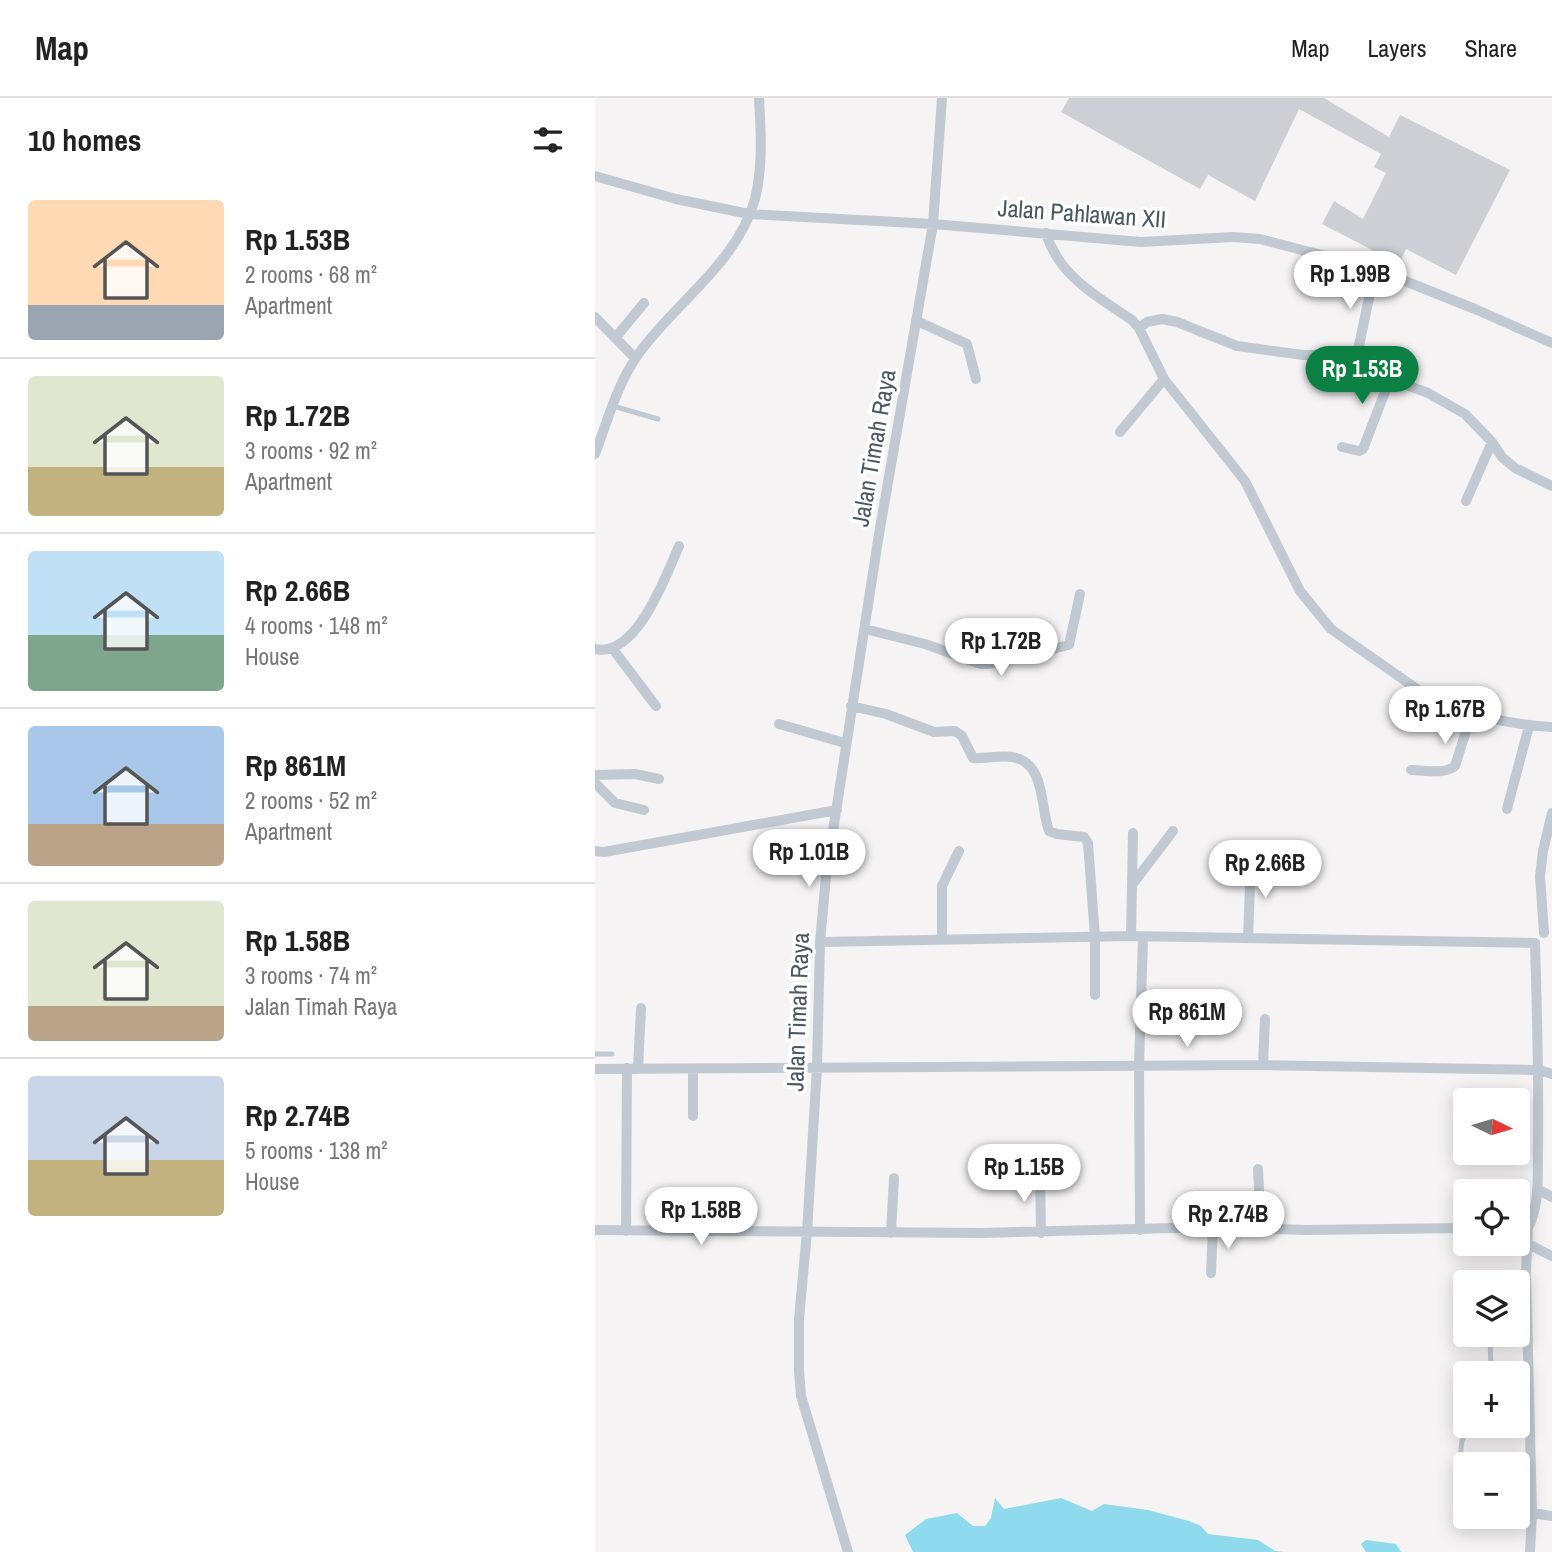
<!DOCTYPE html>
<meta charset="utf-8">
<style>
body{margin:0;font-family:"Archivo Narrow",sans-serif;background:#f6f6f6;color:#222;height:100vh;display:flex;flex-direction:column;font-size:26px;white-space:nowrap}
*{box-sizing:border-box;margin:0}
p{font-size:23px;color:#767676}
.icon{flex:none;width:38px;height:38px;fill:none;stroke:currentColor;stroke-width:2;stroke-linecap:round;stroke-linejoin:round}
.map{position:relative;flex:1;overflow:hidden}
.details{display:flex;flex-direction:column;background:#fff;width:595px}
.details>*{flex:none}
.needle{width:46px;rotate:95deg}
.tools{position:absolute;left:858px;top:990px;display:grid;gap:14px}
.tools a{display:grid;place-items:center;width:77px;height:77px;border-radius:7px;background:#fff;box-shadow:0 4px 18px #0003;font-size:35px}
.price{position:absolute;translate:-50% -60px;padding:0 16px;border-radius:24px;background:#fff;color:#222;font-size:23px;line-height:46px;filter:drop-shadow(0 2px 4px #0008)}
.price::after{content:'';position:absolute;left:50%;top:42px;width:21px;height:16px;margin-left:-10px;background:inherit;clip-path:polygon(0 0,100% 0,50% 100%)}
.price.on{background:#0b8043;color:#fff}
ul{padding:0;list-style:none}
li{display:flex;align-items:center;gap:21px;height:175px;padding:0 28px}
li+li{border-top:2px solid #e0e0e0}
li span{display:grid;place-items:center;flex:none;width:196px;height:140px;border-radius:7px;color:#555}
li>.icon{margin-inline-start:auto}
span .icon{width:84px;height:84px;fill:#fffc;stroke-width:1}
li b{font-size:30px}
h2{display:flex;justify-content:space-between;align-items:center;height:84px;padding:0 28px;font-size:30px}
header{display:flex;align-items:center;gap:42px;box-sizing:border-box;height:98px;padding:0 35px;background:#fff;border-bottom:2px solid #e0e0e0}
header strong{font-size:33px}
nav{display:flex;gap:38px;margin-inline-start:auto;font-size:24px}
main{display:flex;flex:1;min-height:0}
.map>svg:first-child{display:block}
.water{fill:#90daee}
.building{fill:#cdcfd5}
.lines{fill:none;stroke-linecap:round;stroke-linejoin:round}
.lane{stroke:#c1cad2;stroke-width:5}
.street{stroke:#c1cad2;stroke-width:10}
.labels{text-anchor:middle;dominant-baseline:central;stroke-width:7;stroke-linejoin:round;paint-order:stroke}
.street-label{font-size:24px;fill:#4a5661;stroke:#fff}
</style>
<header>
<strong>Map</strong>
<nav><a>Map</a><a>Layers</a><a>Share</a></nav>
</header>
<main>
<section class="details">
<h2>10 homes<svg class="icon" aria-label="filters" viewBox="0 0 24 24"><path d="M4 7h16M4 17h16"/><circle cx="9" cy="7" r="2"/><circle cx="15" cy="17" r="2"/></svg></h2>
<ul>
<li><span style="background:linear-gradient(#ffd9b3 75%,#9aa5b1 0)"><svg class="icon" aria-label="home" viewBox="0 0 24 24"><path d="M3 11l9-7 9 7M6 9v11h12V9"/></svg></span><div><b>Rp 1.53B</b><p>2 rooms · 68 m²</p><p>Apartment</p></div></li>
<li><span style="background:linear-gradient(#dfe7d0 65%,#c2b280 0)"><svg class="icon" aria-label="home" viewBox="0 0 24 24"><path d="M3 11l9-7 9 7M6 9v11h12V9"/></svg></span><div><b>Rp 1.72B</b><p>3 rooms · 92 m²</p><p>Apartment</p></div></li>
<li><span style="background:linear-gradient(#bfe0f5 60%,#7fa58c 0)"><svg class="icon" aria-label="home" viewBox="0 0 24 24"><path d="M3 11l9-7 9 7M6 9v11h12V9"/></svg></span><div><b>Rp 2.66B</b><p>4 rooms · 148 m²</p><p>House</p></div></li>
<li><span style="background:linear-gradient(#a9c7e8 70%,#b9a48a 0)"><svg class="icon" aria-label="home" viewBox="0 0 24 24"><path d="M3 11l9-7 9 7M6 9v11h12V9"/></svg></span><div><b>Rp 861M</b><p>2 rooms · 52 m²</p><p>Apartment</p></div></li>
<li><span style="background:linear-gradient(#dfe7d0 75%,#b9a48a 0)"><svg class="icon" aria-label="home" viewBox="0 0 24 24"><path d="M3 11l9-7 9 7M6 9v11h12V9"/></svg></span><div><b>Rp 1.58B</b><p>3 rooms · 74 m²</p><p>Jalan Timah Raya</p></div></li>
<li><span style="background:linear-gradient(#c9d6e8 60%,#c2b280 0)"><svg class="icon" aria-label="home" viewBox="0 0 24 24"><path d="M3 11l9-7 9 7M6 9v11h12V9"/></svg></span><div><b>Rp 2.74B</b><p>5 rooms · 138 m²</p><p>House</p></div></li>
</ul>
</section>
<div class="map">
<svg width="957" height="1454" viewBox="0 0 957 1454">
<rect width="100%" height="100%" fill="#f5f3f3"/>
<path class="water" d="M 400,1400 L 409,1411 L 466,1400 L 497,1413 L 509,1406 L 553,1412 L 594,1423 L 606,1428 L 613,1436 L 663,1442 L 680,1453 L 690,1454 L 318,1454 L 310,1437 L 331,1421 L 362,1415 L 378,1428 L 390,1428 L 396,1420 Z
M 771,1442 L 801,1446 L 806,1454 L 771,1454 L 766,1446 Z"/>
<path class="building" d="M 474,0 L 729,0 L 794,39 L 805,17 L 915,72 L 861,177 L 811,151 L 804,166 L 727,126 L 739,103 L 768,121 L 791,75 L 779,69 L 786,56 L 704,11 L 660,103 L 613,77 L 605,91 L 466,14 Z"/>
<g class="lines">
<path class="lane" d="M 18,308 L 63,321
M 0,956 L 17,956
M 895,1237 L 896,1276
M 862,1383 L 867,1343 L 873,1328"/>
<path class="street" d="M 0,78 L 81,101 L 154,116 L 338,126 L 546,144 L 638,139 L 665,141 L 780,171 L 880,211 L 957,245
M 451,135 C 464,178 501,198 537,222 L 544,230 L 569,281 L 650,383 L 705,493 L 736,531 L 835,600 C 869,617 919,627 957,629
M 0,219 L 40,260
M 322,223 L 372,246 L 381,281
M 544,230 L 552,224 L 567,221 L 582,224 L 642,248 L 708,257 L 751,257 L 795,281 L 833,295 L 870,316 L 897,344 L 907,359 L 920,370 L 957,388
M 21,239 L 49,205
M 761,262 L 780,171
M 525,334 L 569,281
M 747,349 L 764,353 L 768,351 L 795,281
M 0,356 C 13,322 21,289 42,258 C 79,205 142,166 160,101 C 168,69 166,33 164,0
M 871,403 L 897,344
M 270,531 L 330,546 L 386,566 L 394,566 L 474,547 L 485,496
M 17,550 L 61,608
M 0,551 C 42,560 71,477 84,448
M 256,608 L 291,616 L 339,634 L 360,633 L 367,638 L 378,660 C 391,661 404,657 417,659 C 451,664 445,709 454,733 L 462,736 L 489,739 L 493,745 L 500,839 L 500,897
M 184,626 L 250,645
M 816,672 C 830,672 849,677 860,668 L 877,614
M 0,677 L 40,676 L 64,681
M 0,685 L 20,705 L 49,712
M 912,711 L 934,628
M 0,753 L 9,754 L 242,712
M 537,787 L 578,733
M 949,835 L 945,778 L 948,753 L 957,715
M 536,838 L 538,735
M 653,840 L 656,762
M 347,841 L 347,788 L 364,753
M 225,844 L 536,838 L 940,845 C 942,912 944,978 943,1045 C 942,1073 946,1105 933,1130 L 922,1130
M 668,967 L 670,921
M 0,971 L 668,967 L 944,972 L 957,976
M 43,971 L 46,910
M 98,1018 L 98,971
M 663,1071 L 666,1131
M 445,1076 L 446,1135
M 942,1091 L 957,1099
M 933,1130 L 931,1175 L 937,1415 L 935,1454
M 0,1132 L 387,1135 L 618,1129 L 711,1132 L 870,1130
M 545,1132 L 544,967 L 548,839
M 31,1133 L 32,970
M 296,1135 L 299,1080
M 933,1146 L 957,1158
M 616,1175 L 618,1129
M 937,1415 L 957,1418
M 253,1454 L 206,1298 L 204,1273 L 204,1221 L 212,1134 L 222,969 L 225,844 L 231,778 L 284,436 L 338,126 L 347,0"/>
</g>
<g class="labels">
<g class="street-label">
<text transform="translate(487 115) rotate(4)">Jalan Pahlawan XII</text>
<text transform="translate(278 350) rotate(-80)">Jalan Timah Raya</text>
<text transform="translate(202 914) rotate(-88)">Jalan Timah Raya</text>
</g>
</g>
</svg>
<div class="tools">
<a><svg class="needle" viewBox="-14 -14 28 28"><path d="M0-13l5 13h-10z" fill="#e53935"/><path d="M0 13l5-13h-10z" fill="#767676"/></svg></a>
<a><svg class="icon" aria-label="locate" viewBox="0 0 24 24"><circle cx="12" cy="12" r="6"/><path d="M12 2v4M12 18v4M2 12h4M18 12h4"/></svg></a>
<a><svg class="icon" aria-label="layers" viewBox="0 0 24 24"><path d="M12 4l9 5-9 5-9-5zM3 14l9 5 9-5"/></svg></a>
<a>+</a>
<a>−</a>
</div>
<b class="price" style="left:755px;top:213px">Rp 1.99B</b>
<b class="price on" style="left:767px;top:308px">Rp 1.53B</b>
<b class="price" style="left:406px;top:580px">Rp 1.72B</b>
<b class="price" style="left:850px;top:648px">Rp 1.67B</b>
<b class="price" style="left:214px;top:791px">Rp 1.01B</b>
<b class="price" style="left:670px;top:802px">Rp 2.66B</b>
<b class="price" style="left:592px;top:951px">Rp 861M</b>
<b class="price" style="left:429px;top:1106px">Rp 1.15B</b>
<b class="price" style="left:106px;top:1149px">Rp 1.58B</b>
<b class="price" style="left:633px;top:1153px">Rp 2.74B</b>
</div>
</main>
